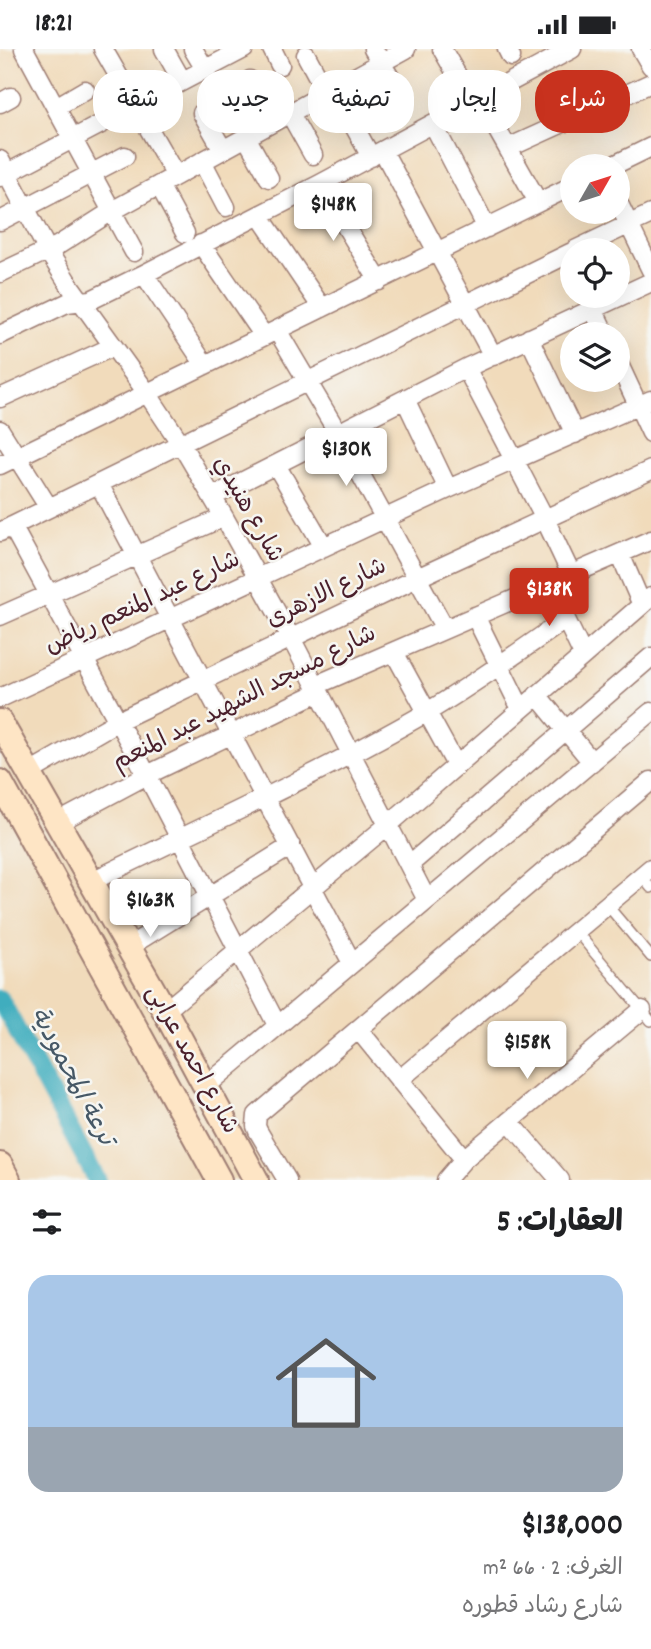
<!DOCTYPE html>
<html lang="ar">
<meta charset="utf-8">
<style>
body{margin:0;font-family:Dekko,"Playpen Sans Arabic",sans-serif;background:#f2f2f2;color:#202124;direction:rtl;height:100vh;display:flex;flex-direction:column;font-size:26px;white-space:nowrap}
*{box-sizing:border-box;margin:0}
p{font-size:23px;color:#757577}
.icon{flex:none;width:38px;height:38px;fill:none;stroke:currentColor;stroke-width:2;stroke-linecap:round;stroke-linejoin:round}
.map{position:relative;height:1131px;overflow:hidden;direction:ltr}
.side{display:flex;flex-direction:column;background:#fff;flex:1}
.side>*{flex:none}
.hud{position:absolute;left:21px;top:21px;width:609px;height:63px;direction:rtl;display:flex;gap:14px}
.needle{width:46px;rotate:51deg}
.tools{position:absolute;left:560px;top:105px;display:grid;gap:14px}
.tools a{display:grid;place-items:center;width:70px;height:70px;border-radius:50%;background:#fff;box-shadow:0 7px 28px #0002;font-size:35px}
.price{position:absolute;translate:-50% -60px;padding:0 16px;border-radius:7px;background:#fff;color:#222;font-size:23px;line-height:46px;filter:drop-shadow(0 2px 4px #0008)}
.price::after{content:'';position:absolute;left:50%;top:42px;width:21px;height:16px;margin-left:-10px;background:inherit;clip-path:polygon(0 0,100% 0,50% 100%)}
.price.active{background:#c8321e;color:#fff}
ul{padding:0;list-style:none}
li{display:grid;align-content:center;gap:14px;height:371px;padding:0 28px}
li+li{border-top:2px solid #e0e0e0}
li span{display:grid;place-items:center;height:217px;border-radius:21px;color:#555}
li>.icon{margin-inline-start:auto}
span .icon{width:126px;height:126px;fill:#fffc;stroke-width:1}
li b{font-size:30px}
h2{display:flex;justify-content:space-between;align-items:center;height:84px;padding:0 28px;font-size:30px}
.tag{padding:0 24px;border-radius:28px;background:#fff;box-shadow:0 7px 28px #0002;font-size:24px;line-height:63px}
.tag.active{background:#c8321e;color:#fff}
.status{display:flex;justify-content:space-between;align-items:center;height:49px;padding:0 35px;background:#fff;direction:ltr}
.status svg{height:19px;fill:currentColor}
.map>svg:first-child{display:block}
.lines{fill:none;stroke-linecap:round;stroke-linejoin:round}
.canal{stroke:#40adbe;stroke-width:19}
.service-casing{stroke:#9e7d73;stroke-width:12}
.minor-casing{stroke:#9e7d73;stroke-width:21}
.secondary-casing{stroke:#9e7d73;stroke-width:28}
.service{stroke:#fff;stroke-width:9}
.minor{stroke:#fff;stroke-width:18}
.secondary{stroke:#fee5c5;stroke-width:24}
.labels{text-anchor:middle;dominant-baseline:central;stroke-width:5;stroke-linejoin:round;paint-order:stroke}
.street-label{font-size:24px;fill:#4a1f2b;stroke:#f6f6f2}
.water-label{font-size:26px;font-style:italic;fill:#465866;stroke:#f6f6f2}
</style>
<div class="status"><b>18:21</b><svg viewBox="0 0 49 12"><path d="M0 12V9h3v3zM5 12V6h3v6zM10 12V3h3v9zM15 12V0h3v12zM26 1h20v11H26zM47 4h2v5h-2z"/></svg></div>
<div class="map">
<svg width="651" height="1131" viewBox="0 0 651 1131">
<rect width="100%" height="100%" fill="#f6f6f2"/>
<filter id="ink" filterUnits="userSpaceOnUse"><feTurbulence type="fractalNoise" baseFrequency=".0143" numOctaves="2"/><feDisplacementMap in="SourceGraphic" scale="14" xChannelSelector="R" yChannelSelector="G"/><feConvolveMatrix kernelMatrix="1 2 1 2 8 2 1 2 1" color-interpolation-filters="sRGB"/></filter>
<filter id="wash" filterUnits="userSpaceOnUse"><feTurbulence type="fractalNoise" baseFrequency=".00686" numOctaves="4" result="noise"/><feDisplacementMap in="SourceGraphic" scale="28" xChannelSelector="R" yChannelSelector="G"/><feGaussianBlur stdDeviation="1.57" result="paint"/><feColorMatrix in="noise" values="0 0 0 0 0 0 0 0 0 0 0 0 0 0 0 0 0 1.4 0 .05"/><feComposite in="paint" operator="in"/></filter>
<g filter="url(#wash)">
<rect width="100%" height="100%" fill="#f1dbbb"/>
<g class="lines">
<path class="canal" d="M 0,950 L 97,1131"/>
</g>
</g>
<g filter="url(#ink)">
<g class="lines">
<defs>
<path id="service" d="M 641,827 L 651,839
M 607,856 L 651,908
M 576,882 L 651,972"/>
<path id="minor" d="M 24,0 L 134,203
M 103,0 L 176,127
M 164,0 L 182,32
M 193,0 L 205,20
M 272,0 L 280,16
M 373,0 L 404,52
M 442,0 L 461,33
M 507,0 L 511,8
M 641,0 L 651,17
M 306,6 L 326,43
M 250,31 L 272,72
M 333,39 L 371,108
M 480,50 L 538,153
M 0,54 L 11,48
M 56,58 L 85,41
M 289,63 L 313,106
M 202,64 L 223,101
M 433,75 L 487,179
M 246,88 L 269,129
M 508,99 L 651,34
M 383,102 L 493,307
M 0,111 L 48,202 L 70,237 L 147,344 L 181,395 L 224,468 L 291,589 L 427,851
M 202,112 L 226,158
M 612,117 L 651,98
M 0,128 L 244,0
M 320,135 L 379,232
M 159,136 L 185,184
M 618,153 L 651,221
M 259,166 L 322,259
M 0,172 L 125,107
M 201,195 L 264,287
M 575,201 L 651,165
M 0,224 L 57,197 L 112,162 L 406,0
M 144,225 L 205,316
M 593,260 L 605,285
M 277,281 L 338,384 L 445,580
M 0,286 L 67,254 L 91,251 L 144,225 L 320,135 L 572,0
M 529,289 L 575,385
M 618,313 L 651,384
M 466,319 L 545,470 L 571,525
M 0,349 L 112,298
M 405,350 L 448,440
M 0,381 L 49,459
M 0,416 L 572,137
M 276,416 L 324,498
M 99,435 L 352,914
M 212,448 L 466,319 L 651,233
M 12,477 L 147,726 L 277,976
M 0,483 L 572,203
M 620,505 L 642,556
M 549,535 L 583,606
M 0,567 L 224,468
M 475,567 L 521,660
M 394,603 L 456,716
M 537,646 L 592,713
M 0,649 L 448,440 L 651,351
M 28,724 L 118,672 L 417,529 L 651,421
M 57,774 L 147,726 L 311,647 L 321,634 L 651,491
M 409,816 L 651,608
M 90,833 C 202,778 316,727 424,665 C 473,636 519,603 566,570
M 128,898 L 291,797
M 165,962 L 388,776 L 651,548
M 358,980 L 464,1110
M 399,1031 L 651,819
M 205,1038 L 651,663
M 509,1072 L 560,1131
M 287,1131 L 258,1082 L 256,1077 L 257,1066 L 651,732
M 446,1131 L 464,1110 L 642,961"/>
<path id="secondary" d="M 0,673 L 165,962 L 256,1131
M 0,733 L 219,1131
M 0,1116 L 8,1131"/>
</defs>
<use href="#service" class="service-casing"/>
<use href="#minor" class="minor-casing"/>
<use href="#secondary" class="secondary-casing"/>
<use href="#service" class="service"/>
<use href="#minor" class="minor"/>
<use href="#secondary" class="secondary"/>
</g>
</g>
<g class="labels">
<g class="street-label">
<text transform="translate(247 461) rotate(60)">شارع هنيدي</text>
<text transform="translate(327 545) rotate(-26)">شارع الازهرى</text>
<text transform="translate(143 555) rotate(-25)">شارع عبد المنعم رياض</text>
<text transform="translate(245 650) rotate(-27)">شارع مسجد الشهيد عبد المنعم</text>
<text transform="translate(191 1011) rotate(61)">شارع احمد عرابى</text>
</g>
<g class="water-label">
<text transform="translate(71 1028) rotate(62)">ترعة المحمودية</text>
</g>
</g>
</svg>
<div class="tools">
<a><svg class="needle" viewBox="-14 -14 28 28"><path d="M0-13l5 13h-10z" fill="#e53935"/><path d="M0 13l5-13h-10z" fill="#757577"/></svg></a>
<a><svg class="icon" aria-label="locate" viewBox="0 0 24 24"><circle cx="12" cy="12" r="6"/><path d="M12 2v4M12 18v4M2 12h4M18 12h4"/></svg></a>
<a><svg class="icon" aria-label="layers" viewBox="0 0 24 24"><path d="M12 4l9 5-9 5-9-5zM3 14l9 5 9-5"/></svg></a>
</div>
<b class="price" style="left:333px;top:194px">$148K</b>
<b class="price" style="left:346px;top:439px">$130K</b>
<b class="price active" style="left:549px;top:579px">$138K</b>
<b class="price" style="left:150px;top:890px">$163K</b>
<b class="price" style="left:527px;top:1032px">$158K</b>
<div class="hud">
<a class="tag active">شراء</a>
<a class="tag">إيجار</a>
<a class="tag">تصفية</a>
<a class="tag">جديد</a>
<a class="tag">شقة</a>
</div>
</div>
<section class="side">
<h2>العقارات: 5<svg class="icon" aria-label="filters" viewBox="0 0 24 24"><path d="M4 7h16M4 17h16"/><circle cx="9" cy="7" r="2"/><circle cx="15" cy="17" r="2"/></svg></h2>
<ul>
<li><span style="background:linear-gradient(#a9c7e8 70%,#9aa5b1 0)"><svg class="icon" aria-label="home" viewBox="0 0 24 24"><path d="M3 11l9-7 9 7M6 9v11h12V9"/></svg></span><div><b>$138,000</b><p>الغرف: 2 · 66 m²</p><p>شارع رشاد قطوره</p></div></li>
</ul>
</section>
